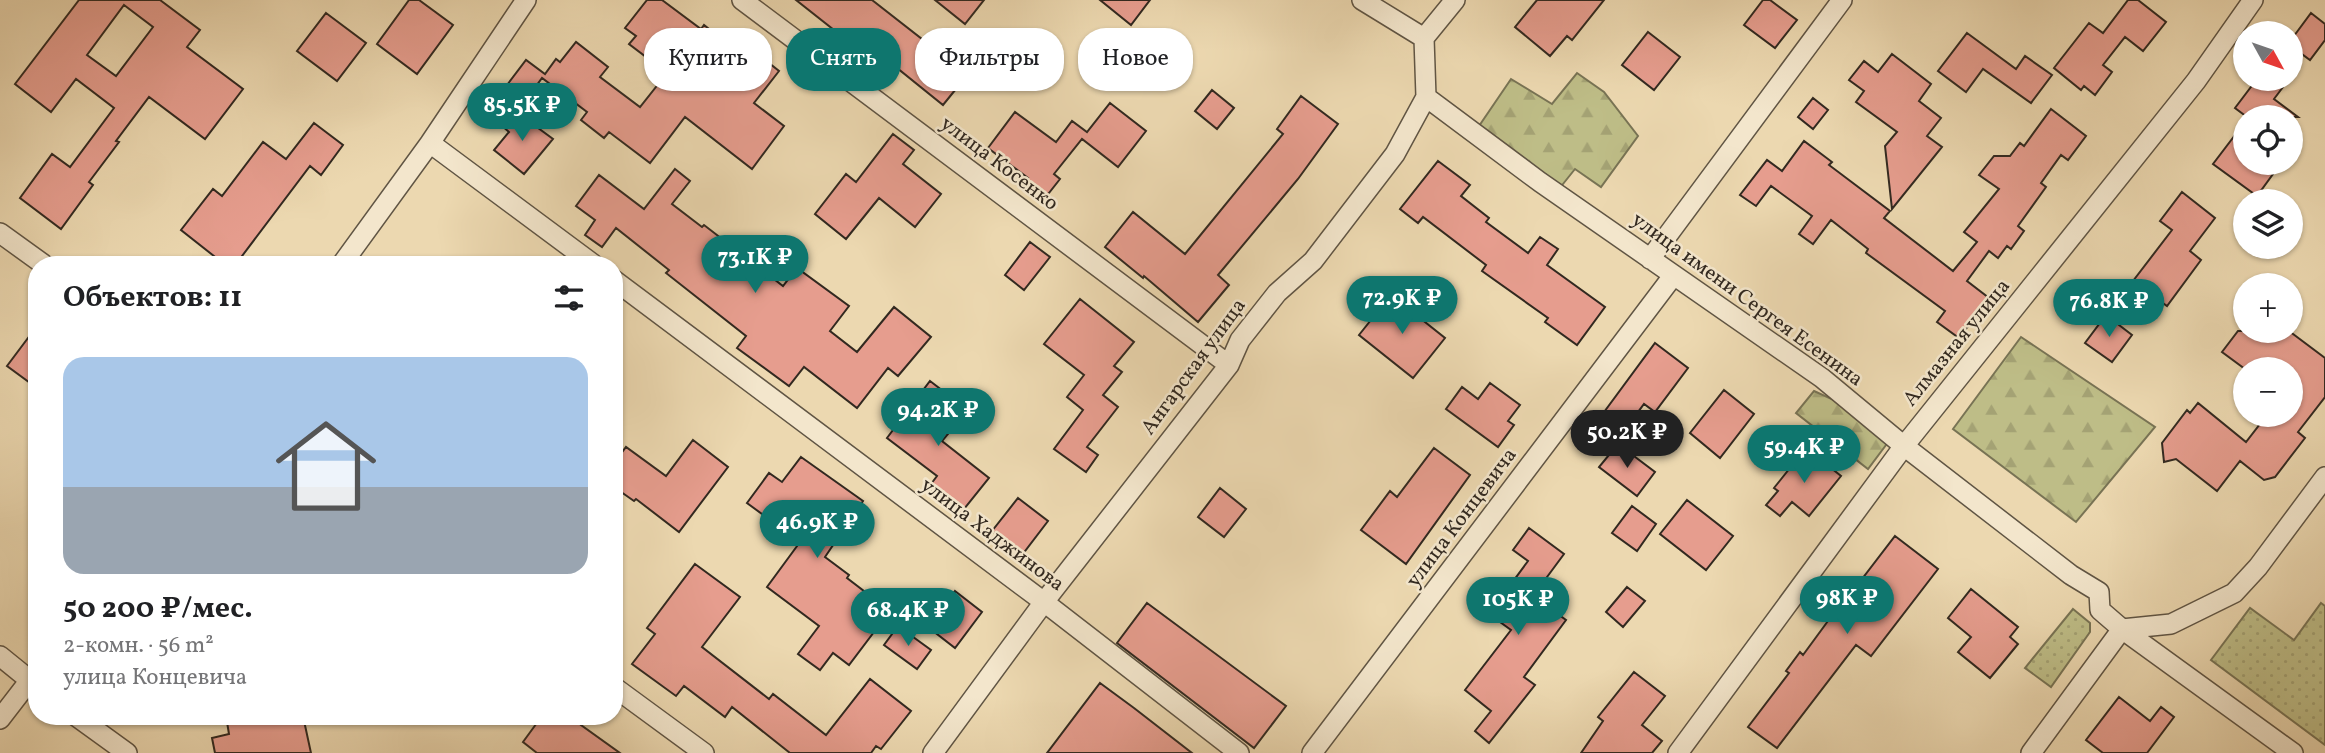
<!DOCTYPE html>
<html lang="ru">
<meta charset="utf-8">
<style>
body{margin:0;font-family:Vollkorn,serif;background:#f6f6f6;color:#202124;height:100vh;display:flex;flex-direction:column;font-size:26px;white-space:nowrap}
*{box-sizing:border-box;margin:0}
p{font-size:23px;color:#757577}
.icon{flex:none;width:38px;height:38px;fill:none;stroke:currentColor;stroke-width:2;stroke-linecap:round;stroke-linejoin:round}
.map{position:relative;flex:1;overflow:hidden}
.sheet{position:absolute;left:28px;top:256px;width:595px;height:469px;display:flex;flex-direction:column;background:#fff;border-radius:28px;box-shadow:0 2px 5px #0004}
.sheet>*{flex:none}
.hud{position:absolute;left:644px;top:28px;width:665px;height:63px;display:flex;gap:14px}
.needle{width:46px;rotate:130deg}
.buttons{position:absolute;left:2233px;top:21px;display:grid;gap:14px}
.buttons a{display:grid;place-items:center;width:70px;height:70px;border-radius:50%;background:#fff;box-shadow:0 2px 5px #0004;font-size:35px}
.price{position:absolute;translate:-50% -60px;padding:0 16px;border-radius:24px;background:#0f766e;color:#fff;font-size:23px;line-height:46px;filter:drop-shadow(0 2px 4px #0008)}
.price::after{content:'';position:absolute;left:50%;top:42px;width:21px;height:16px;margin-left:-10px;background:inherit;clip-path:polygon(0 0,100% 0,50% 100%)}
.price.on{background:#222;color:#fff}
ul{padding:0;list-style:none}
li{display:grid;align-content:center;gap:14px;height:371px;padding:0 35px}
li span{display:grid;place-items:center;height:217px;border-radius:21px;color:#555}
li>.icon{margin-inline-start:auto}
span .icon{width:126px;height:126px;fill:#fffc;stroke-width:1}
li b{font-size:30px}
h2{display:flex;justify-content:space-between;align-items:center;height:84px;padding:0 35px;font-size:30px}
.chip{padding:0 24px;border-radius:28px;background:#fff;box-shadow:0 2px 5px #0004;font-size:24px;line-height:63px}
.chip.on{background:#0f766e;color:#fff}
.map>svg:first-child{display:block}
.grass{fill:url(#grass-dots);stroke:#787354;stroke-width:2}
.forest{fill:url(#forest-firs);stroke:#787354;stroke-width:2}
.building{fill:#e69d8e;stroke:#322920;stroke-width:2;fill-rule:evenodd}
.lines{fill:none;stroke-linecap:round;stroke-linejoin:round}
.street-casing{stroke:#605544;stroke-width:22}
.street{stroke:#f3e6cc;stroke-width:19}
.labels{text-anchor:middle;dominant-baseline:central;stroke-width:5;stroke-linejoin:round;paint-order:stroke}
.street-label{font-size:21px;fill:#322920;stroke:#f3e6cc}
</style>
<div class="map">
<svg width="2325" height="753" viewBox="0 0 2325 753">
<defs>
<pattern id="grass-dots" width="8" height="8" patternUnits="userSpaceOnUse" patternTransform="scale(1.75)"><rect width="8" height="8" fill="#bebd87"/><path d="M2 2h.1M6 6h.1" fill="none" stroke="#a4a274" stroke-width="1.8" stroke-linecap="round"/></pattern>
<pattern id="forest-firs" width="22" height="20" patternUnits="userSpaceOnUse" patternTransform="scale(1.75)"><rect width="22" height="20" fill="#bebd87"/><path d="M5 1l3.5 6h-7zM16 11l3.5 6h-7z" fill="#a4a274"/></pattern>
</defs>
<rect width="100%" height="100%" fill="#ecd8b0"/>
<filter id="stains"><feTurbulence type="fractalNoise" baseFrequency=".00286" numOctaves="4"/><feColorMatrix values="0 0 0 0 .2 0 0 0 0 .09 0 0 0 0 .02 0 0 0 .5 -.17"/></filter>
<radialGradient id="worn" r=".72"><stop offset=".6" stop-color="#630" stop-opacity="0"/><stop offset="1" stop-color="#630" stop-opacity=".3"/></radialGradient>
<path class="grass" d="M 2321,603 L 2325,606 L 2325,745 L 2211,660 L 2250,608 L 2294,640 Z
M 2073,609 L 2090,623 L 2090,632 L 2051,687 L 2025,668 Z"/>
<path class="forest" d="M 1577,73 L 1604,92 L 1638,136 L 1601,187 L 1575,169 L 1559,189 L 1477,129 L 1511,79 L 1552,104 Z
M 2021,337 L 2155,427 L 2076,522 L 1953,429 Z
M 1814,391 L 1834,400 L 1889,441 L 1868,469 L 1796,413 Z"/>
<path class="building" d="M 79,0 L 160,0 L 200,30 L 187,47 L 243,89 L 205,139 L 149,97 L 116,141 L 119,142 L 89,182 L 93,185 L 61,229 L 20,198 L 52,154 L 70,167 L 114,108 L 76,79 L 51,112 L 15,84 ZM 124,5 L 153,27 L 116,76 L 87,55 Z
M 409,0 L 419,0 L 453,25 L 417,74 L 377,44 Z
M 647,0 L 662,0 L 701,29 L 704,25 L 754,65 L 760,56 L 779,71 L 754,103 L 784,126 L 752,169 L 685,117 L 650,163 L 609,132 L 604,138 L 581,120 L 587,112 L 542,78 L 526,100 L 507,85 L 526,60 L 545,74 L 556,59 L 560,62 L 576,42 L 608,67 L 600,77 L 640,107 L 667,73 L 629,44 L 636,36 L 625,28 Z
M 796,0 L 872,0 L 931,46 L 943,31 L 962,46 L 960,84 L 943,105 L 892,64 L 886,71 Z
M 935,0 L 984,0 L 965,24 Z
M 1100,0 L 1150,0 L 1131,25 Z
M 1537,0 L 1604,0 L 1572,40 L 1567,36 L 1550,56 L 1515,27 Z
M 1763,0 L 1770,0 L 1797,20 L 1775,48 L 1744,25 Z
M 2128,0 L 2138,0 L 2166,22 L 2143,51 L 2125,37 L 2103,65 L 2112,72 L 2095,95 L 2084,86 L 2081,90 L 2054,68 L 2089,23 L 2103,33 Z
M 326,13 L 366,43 L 337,81 L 297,51 Z
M 2311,13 L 2325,24 L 2325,40 L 2310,60 L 2291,46 L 2291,40 Z
M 1648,32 L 1680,57 L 1654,90 L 1622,65 Z
M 1967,33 L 2016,69 L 2025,56 L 2052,75 L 2031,103 L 1983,69 L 1966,92 L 1938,71 Z
M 1892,54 L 1931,84 L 1919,101 L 1941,118 L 1927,136 L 1942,147 L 1892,209 L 1885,146 L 1897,132 L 1856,102 L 1864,91 L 1849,80 L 1864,61 L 1878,72 Z
M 2257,79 L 2289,79 L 2274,99 L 2298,117 L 2247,117 L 2235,108 Z
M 1212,90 L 1234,108 L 1217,129 L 1195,111 Z
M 1301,96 L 1338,124 L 1298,179 L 1218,275 L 1229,285 L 1198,322 L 1144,276 L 1143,278 L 1105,247 L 1133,212 L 1185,254 L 1283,134 L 1277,129 Z
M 1813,98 L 1828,110 L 1813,129 L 1798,117 Z
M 1110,103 L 1146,131 L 1118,167 L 1082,139 L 1054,174 L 1060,179 L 1041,203 L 1021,187 L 1028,178 L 988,148 L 1015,112 L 1056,142 L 1072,121 L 1087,132 Z
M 2051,109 L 2086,136 L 2068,160 L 2061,155 L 2041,183 L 2046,187 L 2018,226 L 2024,231 L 2011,249 L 2007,246 L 1998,258 L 1989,251 L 1967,281 L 1989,298 L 1959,338 L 1937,322 L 1945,311 L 1866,253 L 1868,249 L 1831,220 L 1813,244 L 1799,234 L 1812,216 L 1771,186 L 1756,206 L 1740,195 L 1767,160 L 1782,171 L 1804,141 L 1832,162 L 1829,165 L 1890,211 L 1884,218 L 1953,271 L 1977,242 L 1964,232 L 1999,189 L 1979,175 L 1994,156 L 2010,156 L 2020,143 L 2024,146 Z
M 515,111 L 553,139 L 524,174 L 494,150 L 509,132 L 502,126 Z
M 2245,122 L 2245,163 L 2281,163 L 2257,196 L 2213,164 Z
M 314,123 L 343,145 L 321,175 L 310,166 L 236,264 L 224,264 L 181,230 L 213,189 L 222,196 L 263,142 L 286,159 Z
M 893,134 L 914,150 L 903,164 L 941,194 L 915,227 L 879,198 L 846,239 L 815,214 L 846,174 L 856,182 Z
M 1438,161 L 1470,185 L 1461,196 L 1489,218 L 1486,222 L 1528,253 L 1540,237 L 1558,249 L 1547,265 L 1605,307 L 1577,345 L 1545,322 L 1548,318 L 1482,271 L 1486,265 L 1423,217 L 1418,223 L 1400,209 Z
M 675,169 L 690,181 L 672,204 L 702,227 L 704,225 L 783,286 L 797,268 L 849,306 L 830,331 L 857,352 L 894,307 L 931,337 L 898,376 L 888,368 L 857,408 L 804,367 L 789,386 L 737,348 L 746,336 L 666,273 L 669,270 L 616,228 L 602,247 L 585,235 L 595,220 L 576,206 L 599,175 L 644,209 Z
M 2182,192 L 2215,218 L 2190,251 L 2201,260 L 2167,306 L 2133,281 L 2172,230 L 2160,221 Z
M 1030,242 L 1050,257 L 1024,290 L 1005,275 Z
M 1391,295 L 1445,338 L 1413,378 L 1359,335 Z
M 1080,299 L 1134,342 L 1114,366 L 1122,372 L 1103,395 L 1118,407 L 1087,447 L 1098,455 L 1086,472 L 1054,449 L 1083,410 L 1067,397 L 1084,375 L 1044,344 Z
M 2106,315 L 2132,335 L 2112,362 L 2085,343 Z
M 37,326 L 37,388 L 7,366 Z
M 2238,331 L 2289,331 L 2325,358 L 2325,397 L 2298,432 L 2305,438 L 2275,477 L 2264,480 L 2240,461 L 2217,491 L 2176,459 L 2164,462 L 2162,443 L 2187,410 L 2190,413 L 2198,403 L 2246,442 L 2267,415 L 2291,415 L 2291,369 L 2245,369 L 2222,352 Z
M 1655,343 L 1688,368 L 1655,412 L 1644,404 L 1618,439 L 1596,423 Z
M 930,381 L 956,401 L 942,420 L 953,428 L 942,441 L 989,478 L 960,514 L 928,488 L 937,476 L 887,438 Z
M 1490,383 L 1520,405 L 1508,421 L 1514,425 L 1498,447 L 1446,409 L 1462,387 L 1478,399 Z
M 1724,390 L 1754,414 L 1720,458 L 1690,433 Z
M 693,440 L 728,467 L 679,532 L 636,499 L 634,501 L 614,487 L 614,463 L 626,447 L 666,476 Z
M 1618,444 L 1655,472 L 1637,496 L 1599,467 Z
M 1434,448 L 1470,475 L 1406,564 L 1361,530 L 1390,491 L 1397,497 Z
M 1806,448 L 1841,476 L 1809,516 L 1792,502 L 1780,516 L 1766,505 L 1778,491 L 1774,488 Z
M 801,457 L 863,501 L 825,557 L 849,575 L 847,578 L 873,598 L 859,615 L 877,628 L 849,665 L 833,653 L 820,670 L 798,654 L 819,626 L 767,587 L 800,542 L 747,503 L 769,473 L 782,482 Z
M 1220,488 L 1246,509 L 1224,537 L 1198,517 Z
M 1018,498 L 1048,521 L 1022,555 L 992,531 Z
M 1687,500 L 1733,536 L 1706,570 L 1660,534 Z
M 1632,506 L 1656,524 L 1637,551 L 1612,533 Z
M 1529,528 L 1564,554 L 1533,596 L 1566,620 L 1524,677 L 1535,685 L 1489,743 L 1475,731 L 1491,711 L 1465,690 L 1511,630 L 1489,614 L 1528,561 L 1513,550 Z
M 1895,536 L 1938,569 L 1871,656 L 1856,645 L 1777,748 L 1748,727 L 1789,673 L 1786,671 L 1800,652 L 1803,655 L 1850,591 L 1852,592 Z
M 695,564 L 740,597 L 702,647 L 769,699 L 773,694 L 826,735 L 870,679 L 911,711 L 881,749 L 876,746 L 871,753 L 790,753 L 732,707 L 725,717 L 684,686 L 676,696 L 632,664 L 655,634 L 647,628 Z
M 1627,587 L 1645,601 L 1623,627 L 1606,612 Z
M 1971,589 L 2018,627 L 2010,637 L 2018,644 L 1990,678 L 1958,652 L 1971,637 L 1948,618 Z
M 955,591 L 982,612 L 955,648 L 928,627 Z
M 1147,603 L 1286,706 L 1254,748 L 1117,643 Z
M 898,626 L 931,650 L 917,669 L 884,645 Z
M 1634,672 L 1665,696 L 1642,725 L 1662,741 L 1652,753 L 1581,753 L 1603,721 L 1598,717 Z
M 1100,683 L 1134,708 L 1192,753 L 1047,753 Z
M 2119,697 L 2150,721 L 2161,707 L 2174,717 L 2147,753 L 2103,753 L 2086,740 Z
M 226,716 L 303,716 L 311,753 L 215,753 L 212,738 L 229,734 Z
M 542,716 L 588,716 L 581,725 L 620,753 L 537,753 L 523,742 Z"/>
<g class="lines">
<defs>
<path id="street" d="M 742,0 L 1229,365
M 1362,0 L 1424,38
M 1426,97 L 1540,182 L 1822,378 L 1904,446 L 2071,575 L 2099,592 L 2100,610 L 2122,629 L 2293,753
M 430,143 L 593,264
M 0,233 L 43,264
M 1650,259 L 1842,0
M 342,264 L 430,143 L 526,0
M 614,280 L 1044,602 L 1239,753
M 0,656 L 37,686
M 614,687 L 704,753
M 76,716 L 127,753
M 0,719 L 37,671
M 933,753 L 1044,602 L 1229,365 L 1240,340 L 1277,293 L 1313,261 L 1395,154 L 1426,97 L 1424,38 L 1455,0
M 1312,753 L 1673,276
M 1678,753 L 1904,446 L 2196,81 L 2253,0
M 2031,753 L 2122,629 L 2171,624 L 2234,593 L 2258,567 L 2325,477"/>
</defs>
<use href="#street" class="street-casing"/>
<use href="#street" class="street"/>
</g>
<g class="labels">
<g class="street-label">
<text transform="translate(999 164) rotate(37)">улица Косенко</text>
<text transform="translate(1747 300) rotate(36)">улица имени Сергея Есенина</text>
<text transform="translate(1957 343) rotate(-51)">Алмазная улица</text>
<text transform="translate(1194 367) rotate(-54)">Ангарская улица</text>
<text transform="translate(1462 518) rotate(-53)">улица Концевича</text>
<text transform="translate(992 535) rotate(37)">улица Хаджинова</text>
</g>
</g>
<rect width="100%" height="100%" filter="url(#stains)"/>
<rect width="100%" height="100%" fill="url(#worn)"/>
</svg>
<div class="buttons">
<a><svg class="needle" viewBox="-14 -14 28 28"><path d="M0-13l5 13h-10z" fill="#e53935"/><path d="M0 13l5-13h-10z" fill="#757577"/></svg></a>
<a><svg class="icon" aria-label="locate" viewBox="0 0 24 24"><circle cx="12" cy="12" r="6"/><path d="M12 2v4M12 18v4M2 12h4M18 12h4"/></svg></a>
<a><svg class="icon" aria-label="layers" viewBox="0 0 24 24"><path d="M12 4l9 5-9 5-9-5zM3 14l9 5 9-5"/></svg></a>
<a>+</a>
<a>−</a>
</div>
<b class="price" style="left:522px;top:143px">85.5K ₽</b>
<b class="price" style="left:755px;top:295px">73.1K ₽</b>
<b class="price" style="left:1402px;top:336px">72.9K ₽</b>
<b class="price" style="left:2109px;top:339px">76.8K ₽</b>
<b class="price" style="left:938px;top:448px">94.2K ₽</b>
<b class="price on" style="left:1627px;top:470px">50.2K ₽</b>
<b class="price" style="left:1804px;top:485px">59.4K ₽</b>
<b class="price" style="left:817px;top:560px">46.9K ₽</b>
<b class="price" style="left:1847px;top:636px">98K ₽</b>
<b class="price" style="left:1518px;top:637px">105K ₽</b>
<b class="price" style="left:908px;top:648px">68.4K ₽</b>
<div class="hud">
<a class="chip">Купить</a>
<a class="chip on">Снять</a>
<a class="chip">Фильтры</a>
<a class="chip">Новое</a>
</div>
<section class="sheet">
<h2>Объектов: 11<svg class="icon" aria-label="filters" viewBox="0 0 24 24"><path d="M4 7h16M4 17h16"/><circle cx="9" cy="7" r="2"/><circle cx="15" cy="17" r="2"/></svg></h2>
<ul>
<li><span style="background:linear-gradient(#a9c7e8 60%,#9aa5b1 0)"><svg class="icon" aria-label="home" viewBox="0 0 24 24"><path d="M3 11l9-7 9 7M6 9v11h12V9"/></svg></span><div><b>50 200 ₽/мес.</b><p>2-комн. · 56 m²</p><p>улица Концевича</p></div></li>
</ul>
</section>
</div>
